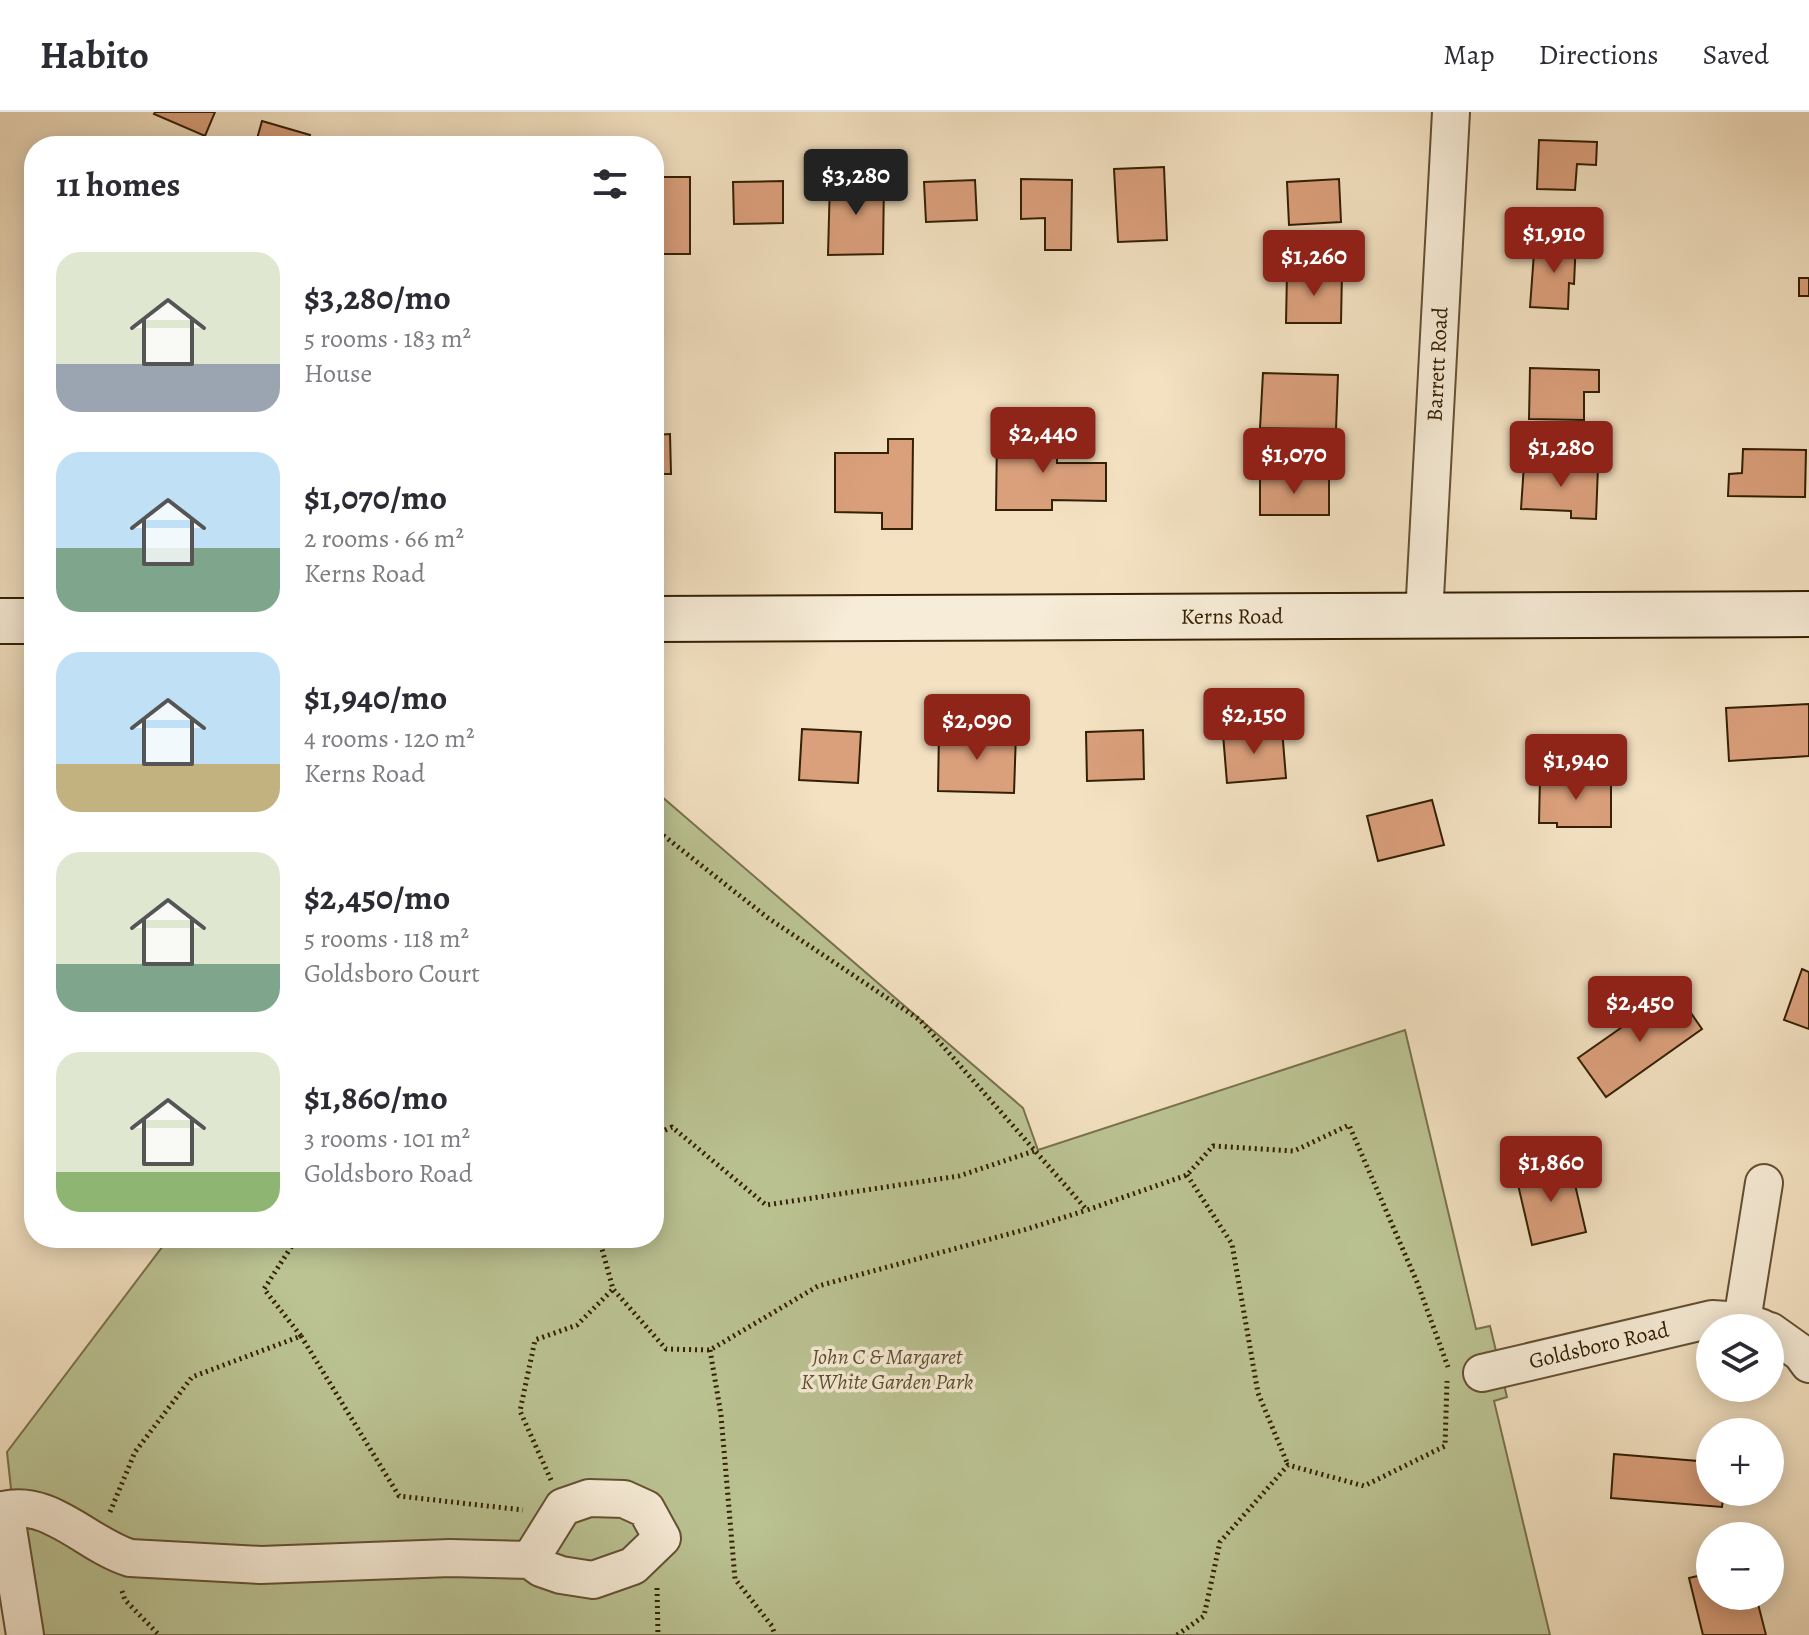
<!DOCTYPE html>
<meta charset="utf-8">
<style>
body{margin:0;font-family:Alegreya,serif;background:#f2f2f3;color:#2b2b33;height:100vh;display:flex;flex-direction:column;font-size:30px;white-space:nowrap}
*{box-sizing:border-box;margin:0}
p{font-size:26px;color:#7c7c81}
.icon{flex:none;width:44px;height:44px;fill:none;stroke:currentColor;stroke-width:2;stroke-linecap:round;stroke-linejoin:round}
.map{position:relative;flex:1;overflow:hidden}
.sheet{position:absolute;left:24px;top:24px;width:640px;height:1112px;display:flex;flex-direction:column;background:#fff;border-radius:32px;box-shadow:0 4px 20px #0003}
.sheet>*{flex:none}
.buttons{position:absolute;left:1696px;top:1202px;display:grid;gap:16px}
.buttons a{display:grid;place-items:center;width:88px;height:88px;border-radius:50%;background:#fff;box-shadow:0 4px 20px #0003;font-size:40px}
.price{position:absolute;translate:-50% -68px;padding:0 18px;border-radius:8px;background:#8f2418;color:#fff;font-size:26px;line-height:52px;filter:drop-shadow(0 2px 4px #0008)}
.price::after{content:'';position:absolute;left:50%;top:48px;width:24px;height:18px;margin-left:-12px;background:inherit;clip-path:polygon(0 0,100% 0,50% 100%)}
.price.active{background:#222;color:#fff}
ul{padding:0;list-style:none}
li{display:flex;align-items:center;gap:24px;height:200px;padding:0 32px}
li span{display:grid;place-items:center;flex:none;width:224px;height:160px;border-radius:24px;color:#555}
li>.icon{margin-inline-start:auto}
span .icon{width:96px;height:96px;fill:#fffc;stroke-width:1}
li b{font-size:34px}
h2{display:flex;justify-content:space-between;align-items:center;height:96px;padding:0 32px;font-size:34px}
header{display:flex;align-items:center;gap:48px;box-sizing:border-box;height:112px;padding:0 40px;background:#fff;border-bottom:2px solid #e1e1e2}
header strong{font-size:38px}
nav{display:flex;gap:44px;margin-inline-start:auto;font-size:28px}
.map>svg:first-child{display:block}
.green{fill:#bbc393;stroke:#78724c;stroke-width:2}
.building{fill:#da9f7b;stroke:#342004;stroke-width:2}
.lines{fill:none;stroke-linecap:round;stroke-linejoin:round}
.street-casing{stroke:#645033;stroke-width:40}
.secondary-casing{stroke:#342004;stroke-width:48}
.path{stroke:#342004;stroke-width:5;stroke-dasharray:2 4;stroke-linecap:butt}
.street{stroke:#f7ecd7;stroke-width:36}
.secondary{stroke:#f7ecd7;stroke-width:44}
.labels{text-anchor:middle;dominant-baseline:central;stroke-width:7;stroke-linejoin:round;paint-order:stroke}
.street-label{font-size:22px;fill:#342004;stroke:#f7ecd7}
.park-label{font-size:22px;font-style:italic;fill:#5c512f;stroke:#f7ecd7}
</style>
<header>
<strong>Habito</strong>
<nav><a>Map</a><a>Directions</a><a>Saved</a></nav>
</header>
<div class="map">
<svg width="1809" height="1523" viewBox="0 0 1809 1523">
<rect width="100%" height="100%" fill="#f3e1c1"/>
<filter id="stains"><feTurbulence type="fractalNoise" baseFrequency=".0025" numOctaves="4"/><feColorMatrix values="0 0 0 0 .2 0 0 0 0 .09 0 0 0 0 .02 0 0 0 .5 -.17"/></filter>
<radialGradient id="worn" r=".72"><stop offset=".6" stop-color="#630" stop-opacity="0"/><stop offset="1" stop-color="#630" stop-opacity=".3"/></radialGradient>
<path class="green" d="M 654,678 L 1023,996 L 1038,1038 L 1405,918 L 1476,1217 L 1490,1214 L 1507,1285 L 1494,1289 L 1550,1523 L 27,1523 L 7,1340 L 169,1126 L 654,1126 Z"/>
<path class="building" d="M 155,0 L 215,0 L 205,24 L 154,2 Z
M 262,9 L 310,23 L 306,34 L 255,34 Z
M 1539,28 L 1597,30 L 1596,53 L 1577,52 L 1575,78 L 1537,77 Z
M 1164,55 L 1167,128 L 1118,130 L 1114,57 Z
M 654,65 L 690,65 L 690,142 L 654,142 Z
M 1021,67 L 1072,68 L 1071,138 L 1045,138 L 1045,106 L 1021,107 Z
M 1339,67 L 1341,110 L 1289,113 L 1287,70 Z
M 830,68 L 884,68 L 883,142 L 828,143 Z
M 975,68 L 977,108 L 926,110 L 924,70 Z
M 783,69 L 783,111 L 734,112 L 733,70 Z
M 1547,126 L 1576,128 L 1574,172 L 1569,171 L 1568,197 L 1530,195 L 1534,141 L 1546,142 Z
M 1287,160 L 1342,160 L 1341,211 L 1286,211 Z
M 1799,166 L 1809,166 L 1809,184 L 1799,184 Z
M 1530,256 L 1599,258 L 1599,280 L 1584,280 L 1584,308 L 1529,307 Z
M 1263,261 L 1338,263 L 1336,317 L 1260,316 Z
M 670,322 L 671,362 L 654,362 L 654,323 Z
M 1057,323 L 1057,351 L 1106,351 L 1106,389 L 1052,388 L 1052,398 L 996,398 L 997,325 Z
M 888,327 L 913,327 L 912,417 L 882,417 L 882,401 L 835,400 L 835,341 L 888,341 Z
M 1743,337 L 1806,338 L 1805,385 L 1728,384 L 1729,362 L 1742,361 Z
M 1524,352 L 1598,355 L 1596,407 L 1571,406 L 1571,399 L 1521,397 Z
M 1260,366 L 1329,366 L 1329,403 L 1260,403 Z
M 1809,592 L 1809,644 L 1729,649 L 1726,596 Z
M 802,617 L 861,620 L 858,671 L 799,668 Z
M 1282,617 L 1286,666 L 1227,671 L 1223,622 Z
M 1143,618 L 1144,667 L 1087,669 L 1086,620 Z
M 939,619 L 1016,621 L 1014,681 L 938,679 Z
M 1540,666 L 1611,666 L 1611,715 L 1557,715 L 1557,711 L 1539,711 Z
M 1432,688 L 1444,733 L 1378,749 L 1367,704 Z
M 1802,857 L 1809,860 L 1809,917 L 1784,908 Z
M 1675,878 L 1702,917 L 1606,985 L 1578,946 Z
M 1570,1051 L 1586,1120 L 1532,1133 L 1516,1064 Z
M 1614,1342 L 1710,1350 L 1710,1380 L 1724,1380 L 1722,1395 L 1611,1386 Z
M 1710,1461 L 1710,1484 L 1756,1484 L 1766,1523 L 1703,1523 L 1689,1466 Z"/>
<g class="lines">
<defs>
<g id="street">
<path id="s1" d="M 1424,504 L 1451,0"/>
<path d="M 1742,1209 L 1764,1071"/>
<path d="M 1770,1219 L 1801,1241 L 1809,1252"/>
<path id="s2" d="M 1482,1261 L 1712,1207 L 1742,1209 L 1762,1216"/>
<path d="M 5,1398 L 25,1523"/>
<path d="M 0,1399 C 48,1384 87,1433 130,1446 L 261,1453 L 450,1446 L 530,1448 L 541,1456 L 561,1463 L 593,1468 L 633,1454 L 662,1426 L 646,1397 L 624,1387 L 589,1386 L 563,1395 L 530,1448"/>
</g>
<g id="secondary">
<path id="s3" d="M 654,507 L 1809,502"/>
<path d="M 0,509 L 34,509"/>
</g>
</defs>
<use href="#street" class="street-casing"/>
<use href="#secondary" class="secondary-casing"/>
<path class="path" d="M 654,716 L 768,806 L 920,908 L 1087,1098 L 1187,1063 L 1213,1034 L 1294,1039 L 1349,1013 L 1417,1170 L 1448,1255
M 654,1023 L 672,1015 L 766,1093 L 959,1064 L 1037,1038
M 1187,1063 L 1232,1132 L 1258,1281 L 1288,1353
M 599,1126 L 613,1177 L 666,1237 L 710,1238 L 818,1174 L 1027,1117 L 1087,1098
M 301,1224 L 399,1384 L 523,1398
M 710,1238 L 721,1303 L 735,1467 L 772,1514 L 775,1523
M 551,1368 L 520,1299 L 535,1228 L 577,1213 L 613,1177
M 110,1400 L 135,1340 L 192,1265 L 301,1224 L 264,1177 L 297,1126
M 657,1476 L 658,1523
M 122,1479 L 125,1488 L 159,1523
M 1177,1523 L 1204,1504 L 1220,1430 L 1288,1353 L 1364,1374 L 1445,1334 L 1447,1269"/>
<use href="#street" class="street"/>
<use href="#secondary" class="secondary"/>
</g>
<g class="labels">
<g class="street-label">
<text stroke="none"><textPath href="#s1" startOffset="252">Barrett Road</textPath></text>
<text stroke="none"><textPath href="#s3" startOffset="578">Kerns Road</textPath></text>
<text stroke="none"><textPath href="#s2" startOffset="120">Goldsboro Road</textPath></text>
</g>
<g class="park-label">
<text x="887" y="1245">John C &amp; Margaret<tspan x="887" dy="25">K White Garden Park</tspan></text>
</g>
</g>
<rect width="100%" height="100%" filter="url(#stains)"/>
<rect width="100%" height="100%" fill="url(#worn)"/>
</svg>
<div class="buttons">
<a><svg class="icon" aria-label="layers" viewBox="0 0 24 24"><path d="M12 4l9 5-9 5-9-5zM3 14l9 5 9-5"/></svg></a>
<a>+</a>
<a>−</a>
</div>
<b class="price active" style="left:856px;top:105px">$3,280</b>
<b class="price" style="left:1554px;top:163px">$1,910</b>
<b class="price" style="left:1314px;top:186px">$1,260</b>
<b class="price" style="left:1043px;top:363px">$2,440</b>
<b class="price" style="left:1561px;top:377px">$1,280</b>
<b class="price" style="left:1294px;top:384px">$1,070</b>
<b class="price" style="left:1254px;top:644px">$2,150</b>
<b class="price" style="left:977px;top:650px">$2,090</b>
<b class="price" style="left:1576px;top:690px">$1,940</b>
<b class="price" style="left:1640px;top:932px">$2,450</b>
<b class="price" style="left:1551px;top:1092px">$1,860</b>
<section class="sheet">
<h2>11 homes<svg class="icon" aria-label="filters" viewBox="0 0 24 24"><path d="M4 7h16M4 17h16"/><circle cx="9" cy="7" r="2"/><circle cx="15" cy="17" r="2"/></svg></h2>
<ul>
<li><span style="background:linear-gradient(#dfe7d0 70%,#9aa5b1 0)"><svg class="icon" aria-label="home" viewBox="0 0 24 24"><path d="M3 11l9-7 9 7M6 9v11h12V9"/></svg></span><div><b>$3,280/mo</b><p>5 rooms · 183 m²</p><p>House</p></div></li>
<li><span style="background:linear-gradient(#bfe0f5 60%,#7fa58c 0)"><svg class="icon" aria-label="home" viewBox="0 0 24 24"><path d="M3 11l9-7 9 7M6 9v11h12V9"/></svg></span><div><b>$1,070/mo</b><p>2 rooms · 66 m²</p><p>Kerns Road</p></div></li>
<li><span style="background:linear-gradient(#bfe0f5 70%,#c2b280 0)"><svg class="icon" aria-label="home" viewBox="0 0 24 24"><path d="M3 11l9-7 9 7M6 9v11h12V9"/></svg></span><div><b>$1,940/mo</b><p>4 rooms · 120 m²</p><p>Kerns Road</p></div></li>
<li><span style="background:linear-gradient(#dfe7d0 70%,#7fa58c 0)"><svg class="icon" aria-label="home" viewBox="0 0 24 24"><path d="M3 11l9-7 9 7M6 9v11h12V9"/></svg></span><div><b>$2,450/mo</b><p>5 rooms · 118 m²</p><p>Goldsboro Court</p></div></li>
<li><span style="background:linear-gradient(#dfe7d0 75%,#8fb573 0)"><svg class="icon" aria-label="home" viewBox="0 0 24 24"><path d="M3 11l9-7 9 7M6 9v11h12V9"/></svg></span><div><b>$1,860/mo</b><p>3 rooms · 101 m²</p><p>Goldsboro Road</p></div></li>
</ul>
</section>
</div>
